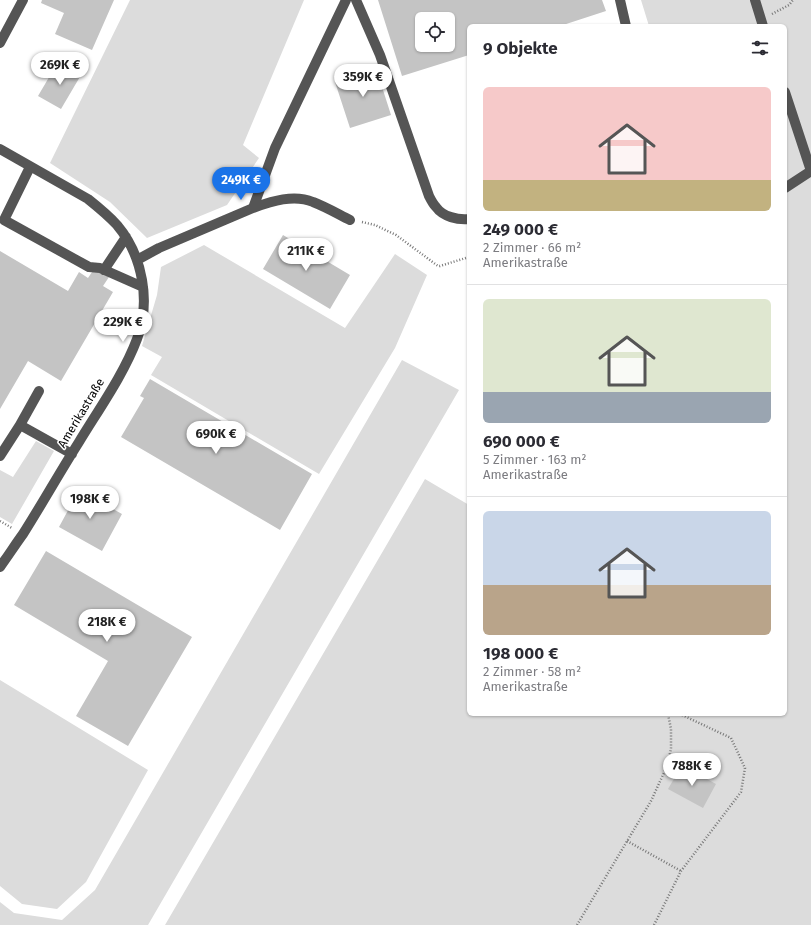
<!DOCTYPE html>
<html lang="de">
<meta charset="utf-8">
<style>
body{margin:0;font-family:"Fira Sans",sans-serif;background:#f7f7f7;color:#2b2b33;height:100vh;display:flex;flex-direction:column;font-size:15px;white-space:nowrap}
*{box-sizing:border-box;margin:0}
p{font-size:13px;color:#7c7c81}
.icon{flex:none;width:22px;height:22px;fill:none;stroke:currentColor;stroke-width:2;stroke-linecap:round;stroke-linejoin:round}
.map{position:relative;flex:1;overflow:hidden}
.panel{position:absolute;left:467px;top:24px;width:320px;height:692px;display:flex;flex-direction:column;background:#fff;border-radius:6px;box-shadow:0 1px 3px #0004}
.panel>*{flex:none}
.controls{position:absolute;left:415px;top:12px;display:grid;gap:8px}
.controls a{display:grid;place-items:center;width:40px;height:40px;border-radius:6px;background:#fff;box-shadow:0 1px 3px #0004;font-size:20px}
.price{position:absolute;translate:-50% -34px;padding:0 9px;border-radius:14px;background:#fff;color:#222;font-size:13px;line-height:26px;filter:drop-shadow(0 1px 2px #0008)}
.price::after{content:'';position:absolute;left:50%;top:24px;width:12px;height:9px;margin-left:-6px;background:inherit;clip-path:polygon(0 0,100% 0,50% 100%)}
.price.selected{background:#1a73e8;color:#fff}
ul{padding:0;list-style:none}
li{display:grid;align-content:center;gap:8px;height:212px;padding:0 16px}
li+li{border-top:1px solid #e1e1e2}
li span{display:grid;place-items:center;height:124px;border-radius:6px;color:#555}
li>.icon{margin-inline-start:auto}
span .icon{width:72px;height:72px;fill:#fffc;stroke-width:1}
li b{font-size:17px}
h2{display:flex;justify-content:space-between;align-items:center;height:48px;padding:0 16px;font-size:17px}
.map>svg:first-child{display:block}
.green{fill:#dcdcdc}
.building{fill:#c4c4c4;fill-rule:evenodd}
.lines{fill:none;stroke-linecap:round;stroke-linejoin:round}
.path{stroke:#777;stroke-width:2.5;stroke-dasharray:1 2;stroke-linecap:butt}
.minor{stroke:#555;stroke-width:10}
.labels{text-anchor:middle;dominant-baseline:central;stroke-width:3;stroke-linejoin:round;paint-order:stroke}
.street-label{font-size:12px;fill:#000;stroke:#fff}
</style>
<div class="map">
<svg width="811" height="925" viewBox="0 0 811 925">
<rect width="100%" height="100%" fill="#fff"/>
<path class="green" d="M 130,0 L 304,0 L 243,145 L 259,158 L 227,205 L 147,238 L 110,202 L 50,163 Z
M 641,0 L 811,0 L 811,925 L 165,925 L 425,479 L 469,505 L 469,714 L 785,714 L 785,26 L 649,26 Z
M 204,245 L 345,328 L 395,254 L 427,275 L 395,348 L 319,474 L 151,375 L 162,357 L 142,346 L 157,295 L 161,267 Z
M 402,360 L 459,390 L 148,925 L 0,925 L 0,902 L 14,913 L 62,920 L 95,890 Z
M 36,441 L 54,451 L 12,524 L 0,517 L 0,470 L 13,477 Z
M 0,680 L 148,770 L 86,882 L 57,909 L 22,904 L 0,886 Z"/>
<path class="building" d="M 42,0 L 114,0 L 92,50 L 55,34 L 64,13 L 41,3 Z
M 378,0 L 602,0 L 606,11 L 560,26 L 469,26 L 469,55 L 402,76 ZM 422,19 L 448,19 L 448,45 L 422,45 Z
M 58,62 L 81,75 L 61,109 L 38,96 Z
M 376,68 L 391,115 L 350,128 L 335,82 Z
M 283,235 L 350,275 L 330,309 L 263,269 Z
M 0,251 L 68,291 L 79,272 L 88,278 L 94,269 L 109,277 L 103,286 L 113,292 L 61,381 L 28,361 L 0,409 Z
M 150,379 L 312,474 L 280,530 L 121,437 L 144,398 L 140,396 Z
M 79,490 L 122,514 L 102,551 L 59,527 Z
M 46,551 L 192,637 L 128,746 L 76,716 L 108,661 L 14,605 Z
M 682,765 L 716,784 L 703,808 L 668,789 Z"/>
<g class="lines">
<path class="path" d="M 772,14 L 789,5 L 793,0
M 362,222 L 375,225 L 396,235 L 438,266 L 440,266 L 469,257
M 0,521 L 12,528
M 627,841 L 681,871
M 577,925 L 651,801 L 668,764 L 671,748 L 671,729 L 668,714
M 654,925 L 681,871 L 741,792 L 745,768 L 731,738 L 680,714"/>
<path class="minor" d="M 356,0 L 380,55 L 429,196 C 431,200 433,204 436,207 C 443,217 458,220 469,219
M 620,0 L 626,26
M 755,0 L 763,26
M 0,43 L 23,0
M 785,92 L 811,171 L 785,188
M 0,149 L 88,199 C 98,207 108,215 117,225 C 143,256 151,302 137,339 C 124,374 99,409 79,442 C 60,472 42,504 23,534 C 15,545 8,556 0,567
M 30,167 L 4,220 L 89,267 L 100,268 L 143,287
M 253,208 L 275,148 L 346,0
M 137,260 L 159,248 L 253,208 C 272,201 294,194 313,202 C 326,207 338,214 350,220
M 104,270 L 126,237
M 20,425 L 72,454
M 0,456 L 20,425 L 39,391"/>
</g>
<g class="labels">
<g class="street-label">
<text transform="translate(81 413) rotate(-59)">Amerikastraße</text>
</g>
</g>
</svg>
<div class="controls">
<a><svg class="icon" aria-label="locate" viewBox="0 0 24 24"><circle cx="12" cy="12" r="6"/><path d="M12 2v4M12 18v4M2 12h4M18 12h4"/></svg></a>
</div>
<b class="price" style="left:60px;top:86px">269K €</b>
<b class="price" style="left:363px;top:98px">359K €</b>
<b class="price selected" style="left:241px;top:201px">249K €</b>
<b class="price" style="left:306px;top:272px">211K €</b>
<b class="price" style="left:123px;top:343px">229K €</b>
<b class="price" style="left:216px;top:455px">690K €</b>
<b class="price" style="left:90px;top:520px">198K €</b>
<b class="price" style="left:107px;top:643px">218K €</b>
<b class="price" style="left:692px;top:787px">788K €</b>
<section class="panel">
<h2>9 Objekte<svg class="icon" aria-label="filters" viewBox="0 0 24 24"><path d="M4 7h16M4 17h16"/><circle cx="9" cy="7" r="2"/><circle cx="15" cy="17" r="2"/></svg></h2>
<ul>
<li><span style="background:linear-gradient(#f6c9c9 75%,#c2b280 0)"><svg class="icon" aria-label="home" viewBox="0 0 24 24"><path d="M3 11l9-7 9 7M6 9v11h12V9"/></svg></span><div><b>249 000 €</b><p>2 Zimmer · 66 m²</p><p>Amerikastraße</p></div></li>
<li><span style="background:linear-gradient(#dfe7d0 75%,#9aa5b1 0)"><svg class="icon" aria-label="home" viewBox="0 0 24 24"><path d="M3 11l9-7 9 7M6 9v11h12V9"/></svg></span><div><b>690 000 €</b><p>5 Zimmer · 163 m²</p><p>Amerikastraße</p></div></li>
<li><span style="background:linear-gradient(#c9d6e8 60%,#b9a48a 0)"><svg class="icon" aria-label="home" viewBox="0 0 24 24"><path d="M3 11l9-7 9 7M6 9v11h12V9"/></svg></span><div><b>198 000 €</b><p>2 Zimmer · 58 m²</p><p>Amerikastraße</p></div></li>
</ul>
</section>
</div>
